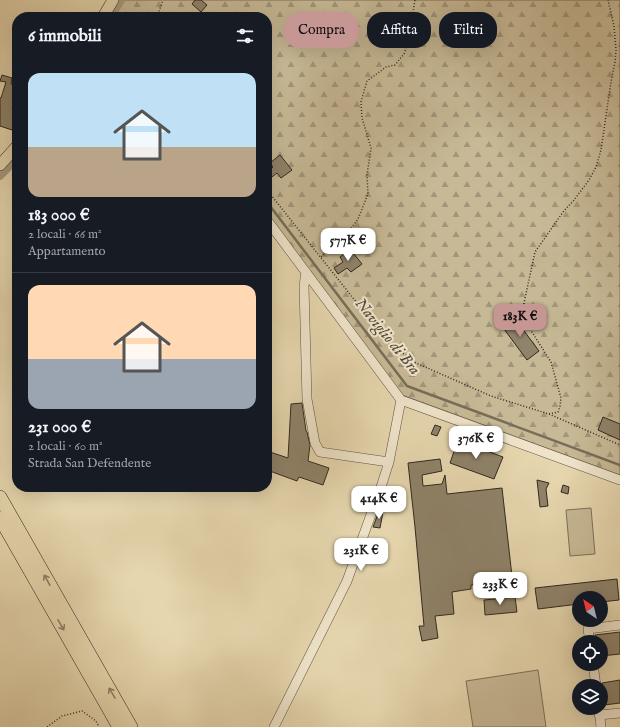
<!DOCTYPE html>
<html lang="it">
<meta charset="utf-8">
<style>
body{margin:0;font-family:"IM FELL English",serif;background:#20242c;color:#f1f3f6;height:100vh;display:flex;flex-direction:column;font-size:15px;white-space:nowrap}
*{box-sizing:border-box;margin:0}
p{font-size:13px;color:#9ea1a6}
.icon{flex:none;width:22px;height:22px;fill:none;stroke:currentColor;stroke-width:2;stroke-linecap:round;stroke-linejoin:round}
.map{position:relative;flex:1;overflow:hidden}
.drawer{position:absolute;left:12px;top:12px;width:260px;height:480px;display:flex;flex-direction:column;background:#171b24;border-radius:16px;box-shadow:0 4px 16px #0002}
.drawer>*{flex:none}
.guide{position:absolute;left:284px;top:12px;width:276px;height:36px;display:flex;gap:8px}
.needle{width:26px;rotate:325deg}
.tools{position:absolute;left:572px;top:591px;display:grid;gap:8px}
.tools a{display:grid;place-items:center;width:36px;height:36px;border-radius:50%;background:#171b24;box-shadow:0 4px 16px #0002;font-size:20px}
.price{position:absolute;translate:-50% -34px;padding:0 9px;border-radius:8px;background:#fff;color:#222;font-size:13px;line-height:26px;filter:drop-shadow(0 1px 2px #0008)}
.price::after{content:'';position:absolute;left:50%;top:24px;width:12px;height:9px;margin-left:-6px;background:inherit;clip-path:polygon(0 0,100% 0,50% 100%)}
.price.selected{background:#c59692;color:#111}
ul{padding:0;list-style:none}
li{display:grid;align-content:center;gap:8px;height:212px;padding:0 16px}
li+li{border-top:1px solid #363941}
li span{display:grid;place-items:center;height:124px;border-radius:12px;color:#555}
li>.icon{margin-inline-start:auto}
span .icon{width:72px;height:72px;fill:#fffc;stroke-width:1}
li b{font-size:17px}
h2{display:flex;justify-content:space-between;align-items:center;height:48px;padding:0 16px;font-size:17px}
.chip{padding:0 14px;border-radius:16px;background:#171b24;box-shadow:0 4px 16px #0002;font-size:14px;line-height:36px}
.chip.selected{background:#c59692;color:#111}
.map>svg:first-child{display:block}
.forest{fill:url(#forest-firs);stroke:#7c715b}
.pitch{fill:#c7b996;stroke:#7c715b}
.lines{fill:none;stroke-linecap:round;stroke-linejoin:round}
.stream{stroke:#786d58;stroke-width:2.5}
.canal{stroke:#a89b7e;stroke-width:8}
.building{fill:#8f836a;stroke:#312920}
.minor-casing{stroke:#5e5444;stroke-width:10}
.major-casing{stroke:#312920;stroke-width:12}
.highway-casing{stroke:#312920;stroke-width:14}
.path{stroke:#312920;stroke-width:1.5;stroke-dasharray:1 2;stroke-linecap:butt}
.minor{stroke:#efe4ca;stroke-width:9}
.major{stroke:#e6d6ae;stroke-width:11}
.highway{stroke:#e6d6ae;stroke-width:13}
.oneway{stroke:#8c8067}
.labels{text-anchor:middle;dominant-baseline:central;stroke-width:4;stroke-linejoin:round;paint-order:stroke}
.water-label{font-size:16px;font-style:italic;fill:#554b3c;stroke:#efe4ca}
</style>
<div class="map">
<svg width="620" height="727" viewBox="0 0 620 727">
<defs>
<pattern id="forest-firs" width="22" height="20" patternUnits="userSpaceOnUse"><rect width="22" height="20" fill="#c7b996"/><path d="M5 1l3.5 6h-7zM16 11l3.5 6h-7z" fill="#a2967a"/></pattern>
</defs>
<rect width="100%" height="100%" fill="#e6d6ae"/>
<filter id="stains"><feTurbulence type="fractalNoise" baseFrequency=".005" numOctaves="4"/><feColorMatrix values="0 0 0 0 .2 0 0 0 0 .09 0 0 0 0 .02 0 0 0 .5 -.17"/></filter>
<radialGradient id="worn" r=".72"><stop offset=".6" stop-color="#630" stop-opacity="0"/><stop offset="1" stop-color="#630" stop-opacity=".3"/></radialGradient>
<path class="forest" d="M 120,0 L 620,0 L 620,475 L 402,395 L 267,214 L 267,17 L 118,17 L 113,12 Z"/>
<path class="pitch" d="M 591,508 L 595,554 L 570,556 L 566,510 Z
M 538,670 L 546,727 L 473,727 L 466,681 Z"/>
<g class="lines">
<path class="stream" d="M 138,13 L 139,17
M 267,202 L 407,386 L 620,465"/>
<path class="canal" d="M 111,17 L 121,0
M 0,176 L 17,158"/>
</g>
<path class="building" d="M 195,0 L 201,0 L 207,5 L 201,12 L 192,4 Z
M 2,75 L 12,78 L 11,84 L 17,86 L 17,92 L 12,108 L 17,109 L 17,114 L 12,130 L 0,126 L 0,98 L 1,98 L 6,82 L 0,81 Z
M 280,155 L 292,170 L 281,178 L 277,173 L 267,181 L 267,172 L 273,167 L 270,163 Z
M 350,249 L 362,264 L 351,272 L 347,268 L 338,274 L 334,268 L 343,262 L 340,257 Z
M 513,316 L 539,351 L 527,360 L 501,325 Z
M 302,403 L 306,431 L 307,432 L 310,445 L 308,461 L 329,468 L 323,485 L 299,477 L 297,481 L 267,470 L 267,451 L 288,458 L 291,404 Z
M 603,417 L 620,424 L 620,440 L 598,430 Z
M 435,425 L 441,427 L 437,436 L 431,434 Z
M 458,440 L 503,457 L 494,479 L 450,463 Z
M 440,459 L 442,471 L 422,475 L 423,486 L 442,484 L 445,475 L 447,494 L 502,488 L 513,585 L 498,586 L 497,582 L 471,585 L 471,589 L 452,592 L 454,614 L 435,616 L 438,638 L 422,641 L 419,626 L 424,626 L 415,527 L 408,463 Z
M 537,480 L 549,483 L 546,489 L 548,506 L 540,507 Z
M 563,485 L 569,487 L 568,494 L 561,492 Z
M 379,511 L 383,512 L 380,528 L 373,527 Z
M 617,579 L 619,600 L 601,602 L 601,598 L 579,598 L 579,604 L 538,609 L 535,588 Z
M 515,597 L 517,612 L 485,615 L 484,600 Z
M 620,632 L 620,654 L 601,656 L 601,642 L 596,642 L 595,635 Z
M 620,680 L 620,703 L 604,705 L 602,703 L 601,694 L 602,683 Z"/>
<g class="lines">
<defs>
<path id="minor" d="M 267,220 L 401,400 L 620,480
M 306,272 L 304,286 L 307,399 L 315,443 L 320,452 L 389,462
M 590,642 L 588,629 L 620,625
M 593,664 L 596,686
M 599,708 L 601,727
M 599,715 L 620,713
M 274,727 L 347,581 L 382,484 L 389,462 L 401,400"/>
<path id="major" d="M 103,17 L 113,0
M 0,165 L 17,146"/>
<path id="highway" d="M 0,497 L 131,727
M 0,518 L 119,727"/>
</defs>
<use href="#minor" class="minor-casing"/>
<use href="#major" class="major-casing"/>
<use href="#highway" class="highway-casing"/>
<path class="path" d="M 157,17 L 163,0
M 267,190 L 388,342 L 416,363 L 491,396 L 549,414 L 558,412 L 560,406 L 561,398 L 551,362 L 530,329 L 524,311 L 524,303 L 535,252 L 563,212 L 574,200 L 589,180 L 596,167 L 601,150 L 611,82 L 615,62 L 616,50 L 614,26 L 608,0
M 321,257 L 343,239 L 358,219 L 368,194 L 367,175 L 371,148 L 362,118 L 361,102 L 367,81 L 386,67 L 395,65 L 404,54 L 408,42 L 415,0
M 549,414 L 620,445
M 47,727 L 62,716 L 82,711 L 96,721 L 99,727"/>
<use href="#minor" class="minor"/>
<use href="#major" class="major"/>
<use href="#highway" class="highway"/>
</g>
<defs><path id="oneway-shaft" d="M-6 0H5M1.5-3L5.5 0L1.5 3" fill="none" stroke-width="1.6" stroke-linecap="round" stroke-linejoin="round"/></defs>
<g class="oneway">
<use href="#oneway-shaft" transform="translate(47 580) rotate(-119)"/>
<use href="#oneway-shaft" transform="translate(61 625) rotate(60)"/>
<use href="#oneway-shaft" transform="translate(112 693) rotate(-120)"/>
</g>
<g class="labels">
<g class="water-label">
<text transform="translate(387 337) rotate(51)">Naviglio di Bra</text>
</g>
</g>
<rect width="100%" height="100%" filter="url(#stains)"/>
<rect width="100%" height="100%" fill="url(#worn)"/>
</svg>
<div class="tools">
<a><svg class="needle" viewBox="-14 -14 28 28"><path d="M0-13l5 13h-10z" fill="#e53935"/><path d="M0 13l5-13h-10z" fill="#9ea1a6"/></svg></a>
<a><svg class="icon" aria-label="locate" viewBox="0 0 24 24"><circle cx="12" cy="12" r="6"/><path d="M12 2v4M12 18v4M2 12h4M18 12h4"/></svg></a>
<a><svg class="icon" aria-label="layers" viewBox="0 0 24 24"><path d="M12 4l9 5-9 5-9-5zM3 14l9 5 9-5"/></svg></a>
</div>
<b class="price" style="left:348px;top:262px">577K €</b>
<b class="price selected" style="left:520px;top:338px">183K €</b>
<b class="price" style="left:476px;top:460px">376K €</b>
<b class="price" style="left:379px;top:520px">414K €</b>
<b class="price" style="left:361px;top:572px">231K €</b>
<b class="price" style="left:500px;top:606px">233K €</b>
<div class="guide">
<a class="chip selected">Compra</a>
<a class="chip">Affitta</a>
<a class="chip">Filtri</a>
</div>
<section class="drawer">
<h2>6 immobili<svg class="icon" aria-label="filters" viewBox="0 0 24 24"><path d="M4 7h16M4 17h16"/><circle cx="9" cy="7" r="2"/><circle cx="15" cy="17" r="2"/></svg></h2>
<ul>
<li><span style="background:linear-gradient(#bfe0f5 60%,#b9a48a 0)"><svg class="icon" aria-label="home" viewBox="0 0 24 24"><path d="M3 11l9-7 9 7M6 9v11h12V9"/></svg></span><div><b>183 000 €</b><p>2 locali · 66 m²</p><p>Appartamento</p></div></li>
<li><span style="background:linear-gradient(#ffd9b3 60%,#9aa5b1 0)"><svg class="icon" aria-label="home" viewBox="0 0 24 24"><path d="M3 11l9-7 9 7M6 9v11h12V9"/></svg></span><div><b>231 000 €</b><p>2 locali · 60 m²</p><p>Strada San Defendente</p></div></li>
</ul>
</section>
</div>
